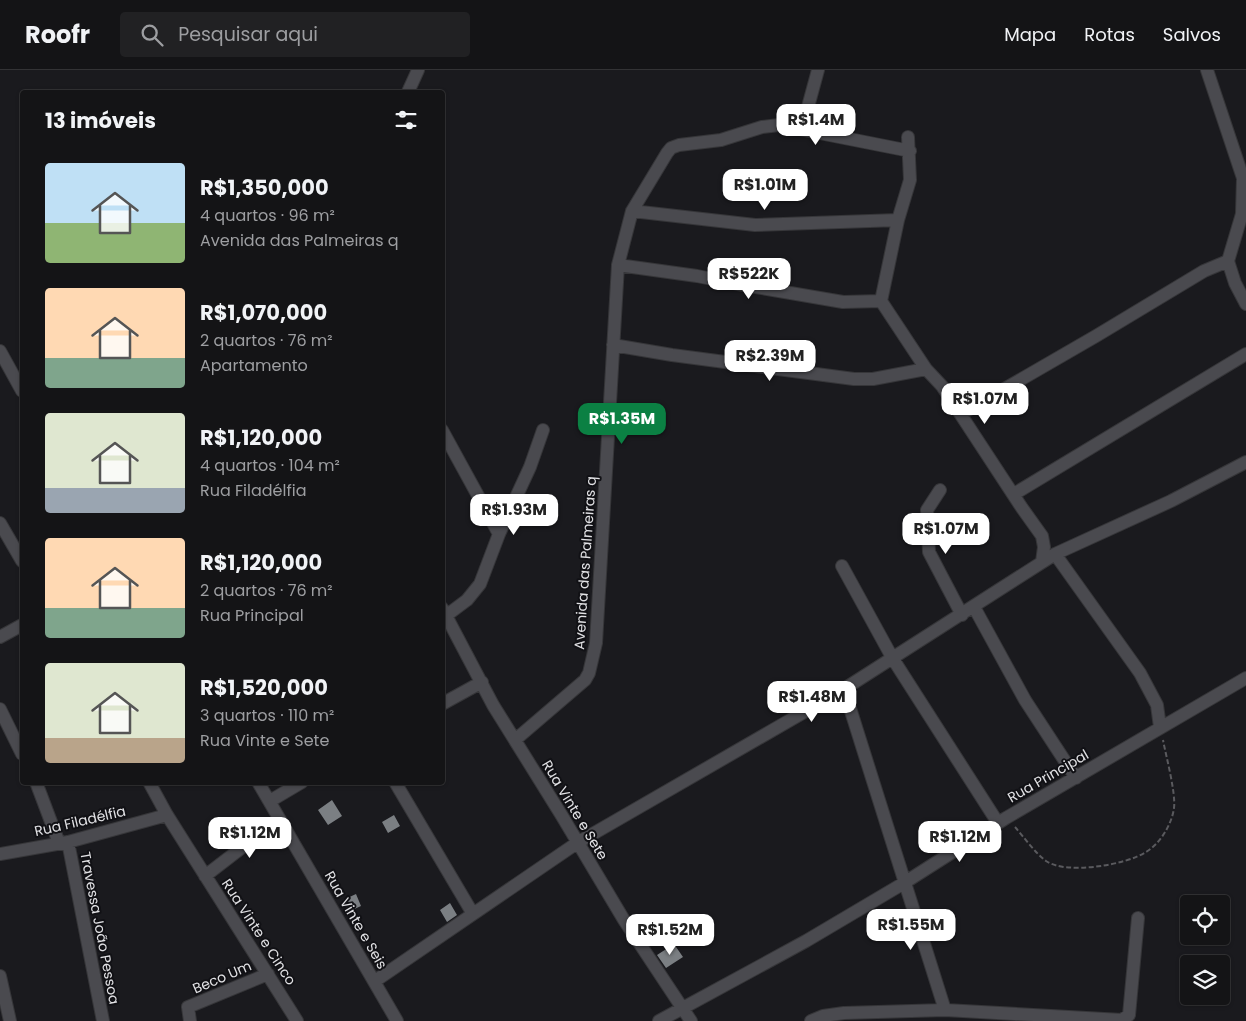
<!DOCTYPE html>
<html lang="pt">
<meta charset="utf-8">
<style>
body{margin:0;font-family:Poppins,sans-serif;background:#212123;color:#f1f3f6;height:100vh;display:flex;flex-direction:column;font-size:19px;white-space:nowrap}
*{box-sizing:border-box;margin:0}
p{font-size:16px;color:#9d9ea1}
.icon{flex:none;width:28px;height:28px;fill:none;stroke:currentColor;stroke-width:2;stroke-linecap:round;stroke-linejoin:round}
.map{position:relative;flex:1;overflow:hidden}
.panel{position:absolute;left:20px;top:20px;width:425px;height:695px;display:flex;flex-direction:column;background:#141416;border-radius:5px;box-shadow:0 1px 4px #0004,0 0 0 1px #333335}
.panel>*{flex:none}
.tools{position:absolute;left:1180px;top:825px;display:grid;gap:10px}
.tools a{display:grid;place-items:center;width:50px;height:50px;border-radius:5px;background:#141416;box-shadow:0 1px 4px #0004,0 0 0 1px #333335;font-size:25px}
.price{position:absolute;translate:-50% -42px;padding:0 11px;border-radius:10px;background:#fff;color:#222;font-size:16px;line-height:32px;filter:drop-shadow(0 1px 2px #0008)}
.price::after{content:'';position:absolute;left:50%;top:30px;width:15px;height:11px;margin-left:-8px;background:inherit;clip-path:polygon(0 0,100% 0,50% 100%)}
.price.current{background:#0b8043;color:#fff}
ul{padding:0;list-style:none}
li{display:flex;align-items:center;gap:15px;height:125px;padding:0 25px}
li span{display:grid;place-items:center;flex:none;width:140px;height:100px;border-radius:5px;color:#555}
li>.icon{margin-inline-start:auto}
span .icon{width:60px;height:60px;fill:#fffc;stroke-width:1}
li b{font-size:21px}
h2{display:flex;justify-content:space-between;align-items:center;height:60px;padding:0 25px;font-size:21px}
header{display:flex;align-items:center;gap:30px;box-sizing:border-box;height:70px;padding:0 25px;background:#141416;border-bottom:1px solid #333335}
header strong{font-size:24px}
nav{display:flex;gap:28px;margin-inline-start:auto;font-size:18px}
.search{width:350px;height:45px;background:#212123;display:flex;align-items:center;gap:12px;box-sizing:border-box;padding:0 18px;border-radius:5px;color:#9d9ea1;font-size:19px}
.map>svg:first-child{display:block}
.building{fill:#7b7f83}
.lines{fill:none;stroke-linecap:round;stroke-linejoin:round}
.street-casing{stroke:#363639;stroke-width:14}
.path{stroke:#5a5a5e;stroke-width:2;stroke-dasharray:5 2.5;stroke-linecap:butt}
.street{stroke:#4a4a4f;stroke-width:12}
.labels{text-anchor:middle;dominant-baseline:central;stroke-width:4;stroke-linejoin:round;paint-order:stroke}
.street-label{font-size:14px;fill:#e2e2e5;stroke:#111115}
</style>
<header>
<strong>Roofr</strong>
<div class="search"><svg class="icon" aria-label="search" viewBox="0 0 24 24"><circle cx="10" cy="10" r="6"/><path d="M15 15l6 6"/></svg>Pesquisar aqui</div>
<nav><a>Mapa</a><a>Rotas</a><a>Salvos</a></nav>
</header>
<div class="map">
<svg width="1246" height="951" viewBox="0 0 1246 951">
<rect width="100%" height="100%" fill="#1a1a1e"/>
<path class="building" d="M 332,730 L 342,746 L 328,755 L 318,740 Z
M 394,745 L 400,756 L 388,763 L 382,752 Z
M 356,824 L 361,836 L 348,842 L 343,830 Z
M 450,833 L 457,845 L 447,852 L 440,840 Z
M 674,874 L 683,887 L 666,898 L 657,885 Z"/>
<g class="lines">
<defs>
<path id="street" d="M 1207,0 L 1243,108 L 1242,144 L 1228,191 L 1235,213 L 1246,234
M 408,22 L 418,0
M 802,59 L 818,0
M 908,67 L 910,110 L 898,150 L 881,231 L 926,299 L 942,316 L 1022,438 L 1042,466 L 1044,477 L 1042,492
M 632,141 L 755,155 L 898,150
M 618,195 L 697,206 L 738,214 L 843,232 L 881,231
M 613,275 L 672,285 L 854,309 L 873,309 L 926,299
M 0,281 L 22,321
M 961,344 L 1096,266 L 1204,201 L 1228,191
M 442,360 L 499,464
M 940,420 L 927,440 L 929,482 L 962,545
M 1014,424 L 1246,284
M 0,453 L 22,491
M 1055,484 L 1140,603 L 1157,635 L 1160,657
M 842,496 L 893,589 L 998,753
M 974,537 L 1025,630 L 1076,708
M 442,538 L 493,635 L 562,746 L 624,850 L 691,951
M 447,545 L 467,530 L 480,514 L 499,464 L 530,397 L 543,360
M 0,567 L 22,555
M 844,619 L 945,940
M 442,634 L 482,612
M 0,639 L 22,684
M 515,670 L 585,610 L 589,603 L 596,573 L 618,195 L 632,141 L 667,83 L 671,78 L 679,75 L 721,70 L 762,57 L 779,55 L 910,81
M 36,712 L 59,773
M 149,712 L 167,745 L 297,951
M 258,712 L 397,951
M 395,712 L 473,844
M 270,731 L 302,712
M 68,772 L 103,951
M 0,784 L 68,772 L 167,745
M 205,806 L 279,749
M 0,906 L 10,951
M 375,911 L 577,773 L 844,619 L 1055,484 L 1171,431 L 1246,392
M 190,951 L 188,937 L 268,904
M 659,951 L 806,871 L 904,813 L 1006,748 L 1246,608
M 811,951 L 823,946 L 844,943 L 945,940 L 1122,950 L 1129,945 L 1138,848"/>
</defs>
<use href="#street" class="street-casing"/>
<path class="path" d="M 1015,757 C 1023,766 1036,784 1046,791 C 1066,805 1126,795 1146,782 C 1160,774 1172,754 1174,738 C 1176,723 1166,686 1163,670"/>
<use href="#street" class="street"/>
</g>
<g class="labels">
<g class="street-label">
<text transform="translate(585 493) rotate(-86)">Avenida das Palmeiras q</text>
<text transform="translate(1048 706) rotate(-30)">Rua Principal</text>
<text transform="translate(575 740) rotate(59)">Rua Vinte e Sete</text>
<text transform="translate(80 751) rotate(-13)">Rua Filadélfia</text>
<text transform="translate(356 850) rotate(60)">Rua Vinte e Seis</text>
<text transform="translate(100 858) rotate(79)">Travessa João Pessoa</text>
<text transform="translate(259 862) rotate(57)">Rua Vinte e Cinco</text>
<text transform="translate(222 907) rotate(-23)">Beco Um</text>
</g>
</g>
</svg>
<div class="tools">
<a><svg class="icon" aria-label="locate" viewBox="0 0 24 24"><circle cx="12" cy="12" r="6"/><path d="M12 2v4M12 18v4M2 12h4M18 12h4"/></svg></a>
<a><svg class="icon" aria-label="layers" viewBox="0 0 24 24"><path d="M12 4l9 5-9 5-9-5zM3 14l9 5 9-5"/></svg></a>
</div>
<b class="price" style="left:816px;top:76px">R$1.4M</b>
<b class="price" style="left:765px;top:141px">R$1.01M</b>
<b class="price" style="left:749px;top:230px">R$522K</b>
<b class="price" style="left:770px;top:312px">R$2.39M</b>
<b class="price" style="left:985px;top:355px">R$1.07M</b>
<b class="price current" style="left:622px;top:375px">R$1.35M</b>
<b class="price" style="left:514px;top:466px">R$1.93M</b>
<b class="price" style="left:946px;top:485px">R$1.07M</b>
<b class="price" style="left:812px;top:653px">R$1.48M</b>
<b class="price" style="left:250px;top:789px">R$1.12M</b>
<b class="price" style="left:960px;top:793px">R$1.12M</b>
<b class="price" style="left:911px;top:881px">R$1.55M</b>
<b class="price" style="left:670px;top:886px">R$1.52M</b>
<section class="panel">
<h2>13 imóveis<svg class="icon" aria-label="filters" viewBox="0 0 24 24"><path d="M4 7h16M4 17h16"/><circle cx="9" cy="7" r="2"/><circle cx="15" cy="17" r="2"/></svg></h2>
<ul>
<li><span style="background:linear-gradient(#bfe0f5 60%,#8fb573 0)"><svg class="icon" aria-label="home" viewBox="0 0 24 24"><path d="M3 11l9-7 9 7M6 9v11h12V9"/></svg></span><div><b>R$1,350,000</b><p>4 quartos · 96 m²</p><p>Avenida das Palmeiras q</p></div></li>
<li><span style="background:linear-gradient(#ffd9b3 70%,#7fa58c 0)"><svg class="icon" aria-label="home" viewBox="0 0 24 24"><path d="M3 11l9-7 9 7M6 9v11h12V9"/></svg></span><div><b>R$1,070,000</b><p>2 quartos · 76 m²</p><p>Apartamento</p></div></li>
<li><span style="background:linear-gradient(#dfe7d0 75%,#9aa5b1 0)"><svg class="icon" aria-label="home" viewBox="0 0 24 24"><path d="M3 11l9-7 9 7M6 9v11h12V9"/></svg></span><div><b>R$1,120,000</b><p>4 quartos · 104 m²</p><p>Rua Filadélfia</p></div></li>
<li><span style="background:linear-gradient(#ffd9b3 70%,#7fa58c 0)"><svg class="icon" aria-label="home" viewBox="0 0 24 24"><path d="M3 11l9-7 9 7M6 9v11h12V9"/></svg></span><div><b>R$1,120,000</b><p>2 quartos · 76 m²</p><p>Rua Principal</p></div></li>
<li><span style="background:linear-gradient(#dfe7d0 75%,#b9a48a 0)"><svg class="icon" aria-label="home" viewBox="0 0 24 24"><path d="M3 11l9-7 9 7M6 9v11h12V9"/></svg></span><div><b>R$1,520,000</b><p>3 quartos · 110 m²</p><p>Rua Vinte e Sete</p></div></li>
</ul>
</section>
</div>
